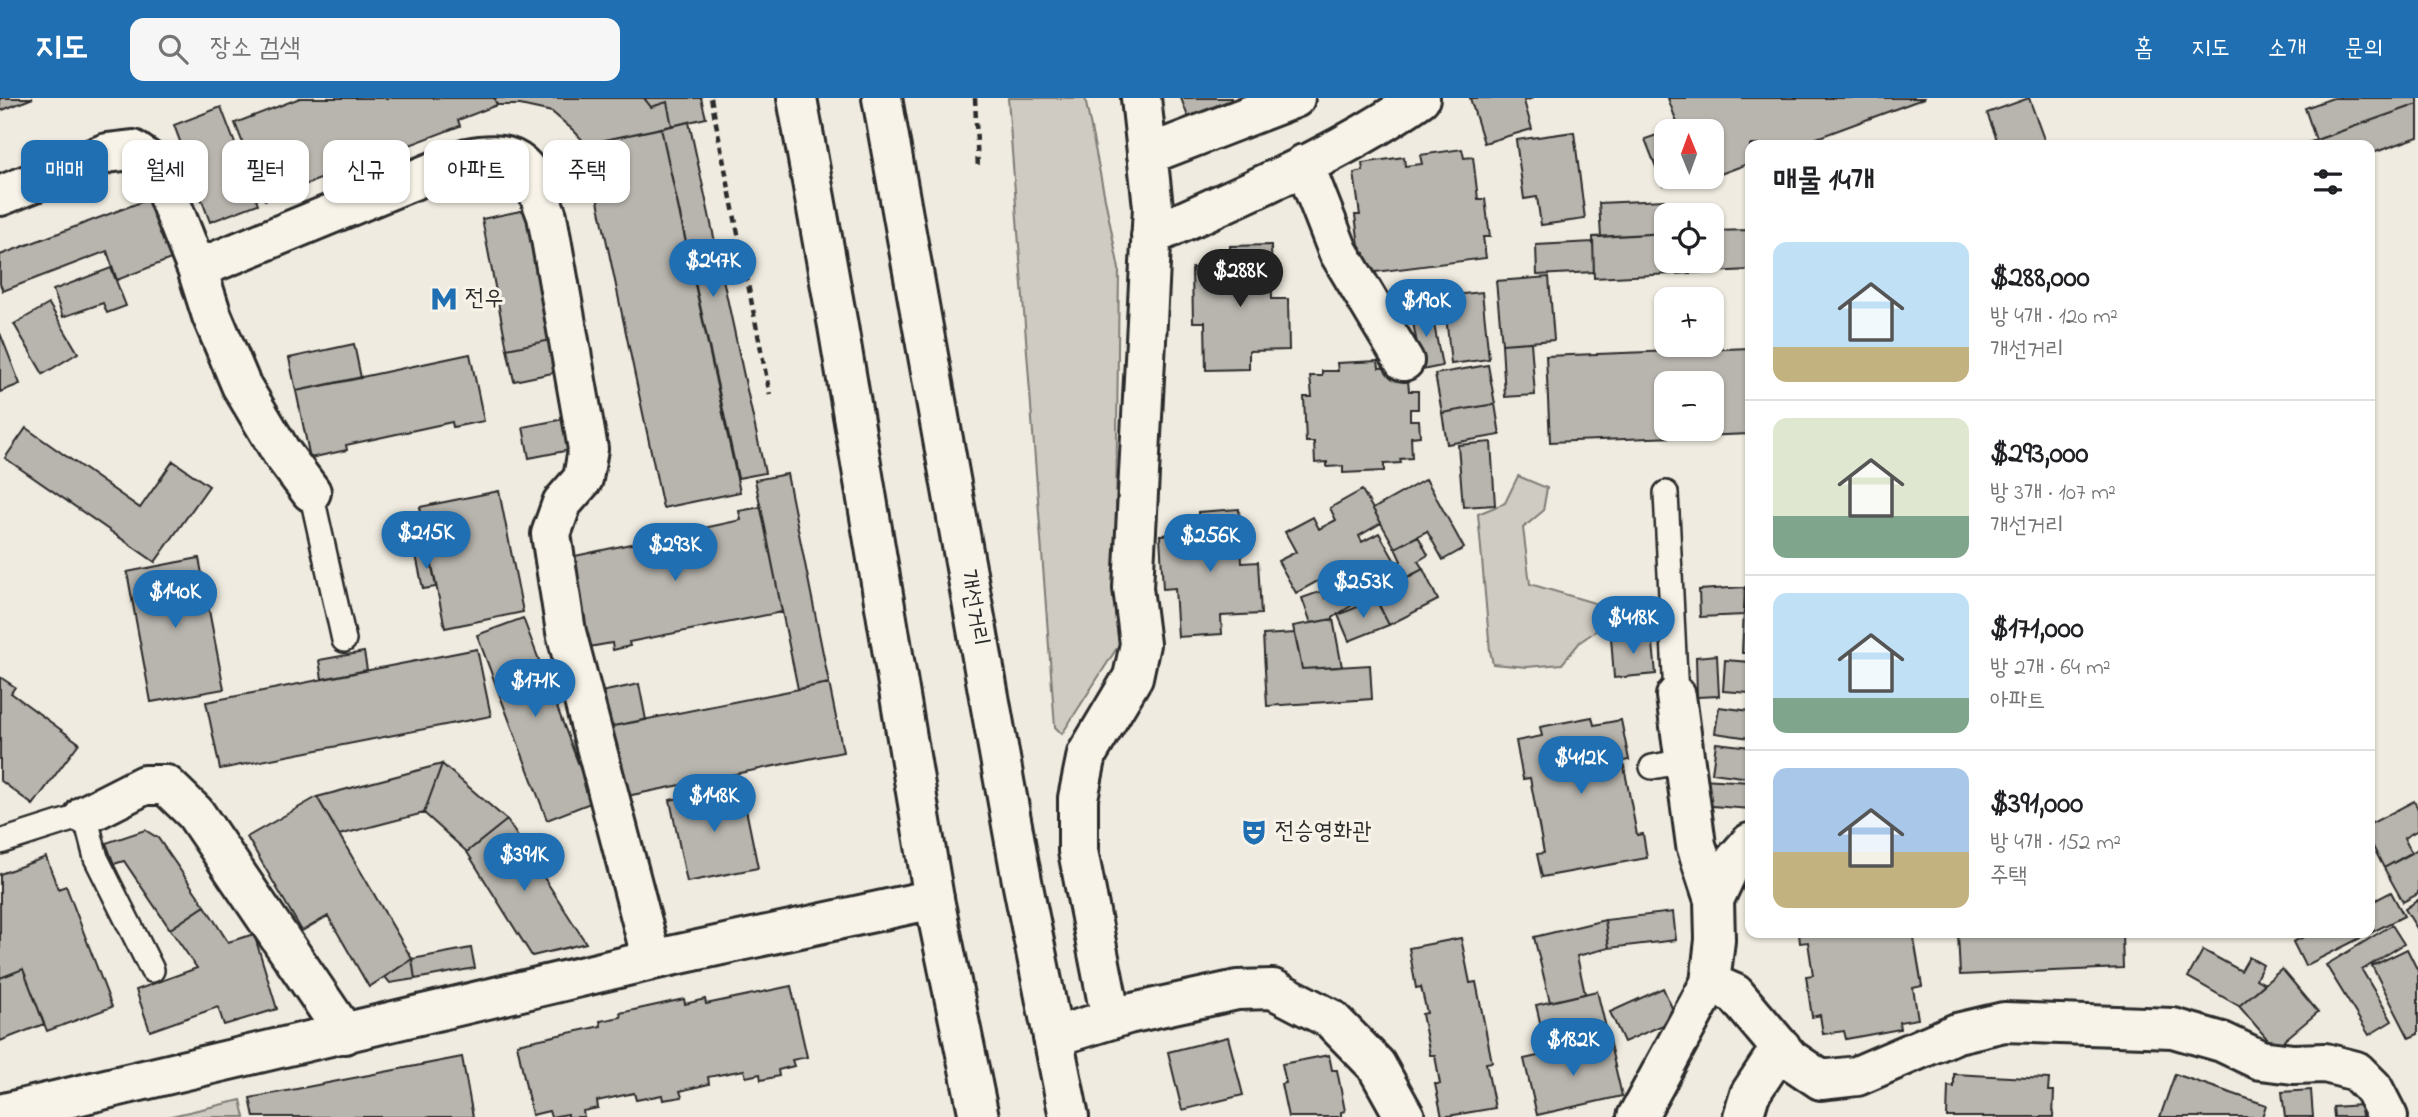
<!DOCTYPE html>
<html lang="ko">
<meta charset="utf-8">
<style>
body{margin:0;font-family:"Indie Flower","Poor Story",sans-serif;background:#f6f6f6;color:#202124;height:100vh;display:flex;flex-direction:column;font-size:26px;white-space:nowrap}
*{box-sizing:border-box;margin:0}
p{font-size:23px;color:#757577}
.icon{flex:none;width:38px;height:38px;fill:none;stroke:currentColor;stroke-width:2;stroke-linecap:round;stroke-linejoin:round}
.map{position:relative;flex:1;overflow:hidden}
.side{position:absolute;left:1745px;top:42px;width:630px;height:798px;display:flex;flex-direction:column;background:#fff;border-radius:14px;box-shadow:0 2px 5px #0004}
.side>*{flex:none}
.guide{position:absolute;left:21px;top:42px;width:665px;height:63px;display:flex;gap:14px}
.needle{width:46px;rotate:359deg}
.buttons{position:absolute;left:1654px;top:21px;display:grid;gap:14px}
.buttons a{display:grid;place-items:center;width:70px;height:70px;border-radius:14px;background:#fff;box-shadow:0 2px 5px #0004;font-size:35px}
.price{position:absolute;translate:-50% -60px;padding:0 16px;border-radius:24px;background:#1f6fb2;color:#fff;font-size:23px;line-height:46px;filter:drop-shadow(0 2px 4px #0008)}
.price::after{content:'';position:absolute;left:50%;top:42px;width:21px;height:16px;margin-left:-10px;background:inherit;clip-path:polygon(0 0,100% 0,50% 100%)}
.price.on{background:#222;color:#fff}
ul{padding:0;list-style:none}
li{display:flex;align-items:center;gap:21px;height:175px;padding:0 28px}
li+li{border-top:2px solid #e0e0e0}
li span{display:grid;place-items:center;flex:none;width:196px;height:140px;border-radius:14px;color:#555}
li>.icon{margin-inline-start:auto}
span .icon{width:84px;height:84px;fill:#fffc;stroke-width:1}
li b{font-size:30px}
h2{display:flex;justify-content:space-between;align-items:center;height:84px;padding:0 28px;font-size:30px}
.pill{padding:0 24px;border-radius:14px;background:#fff;box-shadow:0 2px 5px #0004;font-size:24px;line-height:63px}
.pill.on{background:#1f6fb2;color:#fff}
header{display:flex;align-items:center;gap:42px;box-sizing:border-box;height:98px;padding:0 35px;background:#1f6fb2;color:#fff}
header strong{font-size:33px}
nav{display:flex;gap:38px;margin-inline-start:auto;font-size:24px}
.search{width:490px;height:63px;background:#f6f6f6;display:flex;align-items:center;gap:18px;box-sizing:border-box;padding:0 24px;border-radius:14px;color:#757577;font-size:26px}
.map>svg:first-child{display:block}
.green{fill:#cfcbc2;stroke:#7d7b76;stroke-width:2}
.building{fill:#b8b5ae;stroke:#2b2b2b;stroke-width:2;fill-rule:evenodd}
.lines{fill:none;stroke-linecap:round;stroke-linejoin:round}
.service-casing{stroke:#2b2b2b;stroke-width:28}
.minor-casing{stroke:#2b2b2b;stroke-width:44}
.primary-casing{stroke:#2b2b2b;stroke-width:44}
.path{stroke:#2b2b2b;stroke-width:4.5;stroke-dasharray:7 5;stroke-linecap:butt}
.service{stroke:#f7f3e8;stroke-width:23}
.minor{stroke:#f7f3e8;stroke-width:38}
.primary{stroke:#f7f3e8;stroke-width:38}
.labels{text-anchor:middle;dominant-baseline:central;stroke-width:6;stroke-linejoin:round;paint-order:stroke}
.poi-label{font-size:24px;fill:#2b2b2b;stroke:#f7f3e8;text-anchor:start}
.street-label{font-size:24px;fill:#2b2b2b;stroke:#f7f3e8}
</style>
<header>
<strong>지도</strong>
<div class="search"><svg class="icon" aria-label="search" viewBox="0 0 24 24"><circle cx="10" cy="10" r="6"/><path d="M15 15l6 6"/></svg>장소 검색</div>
<nav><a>홈</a><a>지도</a><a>소개</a><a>문의</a></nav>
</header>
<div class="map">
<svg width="2418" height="1019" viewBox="0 0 2418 1019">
<rect width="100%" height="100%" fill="#efebe0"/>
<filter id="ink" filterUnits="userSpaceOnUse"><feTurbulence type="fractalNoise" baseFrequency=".0143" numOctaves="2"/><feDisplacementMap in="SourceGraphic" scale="14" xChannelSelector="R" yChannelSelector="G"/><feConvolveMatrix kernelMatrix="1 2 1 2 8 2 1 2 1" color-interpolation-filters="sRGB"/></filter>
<g filter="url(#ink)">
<path class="green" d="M 1008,0 L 1085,0 L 1119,171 L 1115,497 L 1122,542 L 1062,636 L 1055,629 Z
M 1518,378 L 1547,390 L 1543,413 L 1523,430 L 1530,486 L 1618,512 L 1607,525 L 1580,544 L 1562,566 L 1527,569 L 1493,566 L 1490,553 L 1478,416 L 1505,405 Z
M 241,1002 L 245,1019 L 167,1019 Z"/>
<path class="building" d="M 0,0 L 33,0 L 0,13 Z
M 300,0 L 494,0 L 497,7 L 458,22 L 460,28 L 265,102 L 235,25 Z
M 494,0 L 644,0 L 651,9 L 667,4 L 672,28 L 586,46 L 574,33 L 552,14 L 520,7 L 497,7 Z
M 644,0 L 701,0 L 706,20 L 672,28 L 667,4 L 651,9 Z
M 1181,0 L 1231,0 L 1231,2 L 1188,19 Z
M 1470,0 L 1533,0 L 1524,3 L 1532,31 L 1484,45 Z
M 1668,0 L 1925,0 L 1798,47 L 1750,47 L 1750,65 L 1699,84 L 1697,79 L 1712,79 L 1712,33 L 1680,33 Z
M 2029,0 L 2046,47 L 1999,47 L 1987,15 Z
M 2333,0 L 2418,0 L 2418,6 L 2316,42 L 2305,10 Z
M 2418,6 L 2418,39 L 2370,56 L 2370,47 L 2305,46 Z
M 221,9 L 258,106 L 210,124 L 174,27 Z
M 689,24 L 765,375 L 738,380 L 661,30 Z
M 661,30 L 740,394 L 663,410 L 586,46 Z
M 1574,34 L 1585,121 L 1541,127 L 1537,99 L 1524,101 L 1516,42 Z
M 1666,34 L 1666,79 L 1686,79 L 1663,87 L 1645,41 Z
M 1462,51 L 1464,60 L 1473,59 L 1478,101 L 1485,101 L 1490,139 L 1483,139 L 1486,160 L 1368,175 L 1365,155 L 1360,155 L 1355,117 L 1360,117 L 1354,75 L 1363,73 L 1362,65 L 1404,59 L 1405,68 L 1422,66 L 1420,57 Z
M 149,101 L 171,161 L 117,182 L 107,153 L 3,193 L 0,186 L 0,157 Z
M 1664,102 L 1666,135 L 1601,139 L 1599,105 Z
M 530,111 L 556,241 L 507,251 L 482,121 Z
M 1750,132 L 1750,172 L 1594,180 L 1593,139 L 1666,135 L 1666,163 L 1712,163 L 1712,133 Z
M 1593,144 L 1594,174 L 1537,177 L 1536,147 Z
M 1271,147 L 1272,201 L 1288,201 L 1289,252 L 1249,253 L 1249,271 L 1206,272 L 1205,224 L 1193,224 L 1192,170 L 1230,169 L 1230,148 Z
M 111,170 L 126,208 L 107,215 L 103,205 L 63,219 L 53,192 Z
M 1549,179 L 1554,242 L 1502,246 L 1496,183 Z
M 1482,194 L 1489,261 L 1451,266 L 1444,198 Z
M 49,206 L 78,255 L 43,276 L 14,226 Z
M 1431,211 L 1442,268 L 1422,272 L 1411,214 Z
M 0,235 L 20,286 L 0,294 Z
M 556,241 L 562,273 L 514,283 L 507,251 Z
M 1531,244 L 1535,297 L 1505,299 L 1502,246 Z
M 354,246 L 361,280 L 296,293 L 289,260 Z
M 1750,250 L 1750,336 L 1550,344 L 1546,258 ZM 1666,285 L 1712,285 L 1712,331 L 1666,331 Z
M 470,256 L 484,323 L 453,329 L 452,324 L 346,347 L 347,352 L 310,360 L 296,293 Z
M 1378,263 L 1379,270 L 1395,269 L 1407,273 L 1409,293 L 1418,293 L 1418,311 L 1410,311 L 1410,322 L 1419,322 L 1420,338 L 1411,339 L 1412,360 L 1400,361 L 1401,365 L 1384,366 L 1384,373 L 1343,375 L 1343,368 L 1327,369 L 1327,364 L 1315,365 L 1314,344 L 1306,344 L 1304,299 L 1312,299 L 1310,278 L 1322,278 L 1322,273 L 1338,273 L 1337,265 Z
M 1488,267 L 1495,306 L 1442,315 L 1435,276 Z
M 1495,306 L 1500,337 L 1447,346 L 1442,315 Z
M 564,321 L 570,352 L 529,360 L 523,329 Z
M 26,330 L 140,410 L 173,363 L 209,388 L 155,464 L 5,360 Z
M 1491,344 L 1495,407 L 1463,409 L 1458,347 Z
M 787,376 L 829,585 L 798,591 L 755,382 Z
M 1426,381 L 1464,450 L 1443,462 L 1427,433 L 1395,450 L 1373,411 Z
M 1362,392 L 1381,425 L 1359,438 L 1362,444 L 1379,435 L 1405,481 L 1373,496 L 1376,501 L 1358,509 L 1338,472 L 1296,495 L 1278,463 L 1296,454 L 1285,434 L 1313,419 L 1319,431 L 1336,422 L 1330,410 Z
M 499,393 L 523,514 L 445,530 L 420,409 Z
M 761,409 L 782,514 L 629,544 L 630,548 L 613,552 L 612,545 L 583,550 L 566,460 L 741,422 L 739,413 Z
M 1239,411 L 1242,465 L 1258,464 L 1261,516 L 1221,518 L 1222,536 L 1178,539 L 1175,490 L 1163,491 L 1160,437 L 1199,435 L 1198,414 Z
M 1418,438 L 1428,457 L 1418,463 L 1423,471 L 1405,481 L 1396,466 L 1401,463 L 1395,450 Z
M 429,454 L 436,489 L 423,491 L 416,457 Z
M 199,460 L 224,591 L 151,604 L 127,474 Z
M 1423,471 L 1438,502 L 1389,527 L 1373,496 Z
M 1347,488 L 1356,505 L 1333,519 L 1333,521 L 1311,525 L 1302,500 L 1322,493 L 1325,500 Z
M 1745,489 L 1744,517 L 1700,519 L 1699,492 Z
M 1745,489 L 1750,489 L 1750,555 L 1742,555 Z
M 1376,501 L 1389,527 L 1349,543 L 1338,517 Z
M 523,520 L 593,704 L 547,722 L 477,537 Z
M 1333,521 L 1342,569 L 1302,571 L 1293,528 Z
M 1295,535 L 1302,571 L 1370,567 L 1372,601 L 1267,608 L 1263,537 Z
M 1652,535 L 1656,576 L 1614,580 L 1611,539 Z
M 477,551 L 491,618 L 220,671 L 206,604 Z
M 364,554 L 367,572 L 322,581 L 319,562 Z
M 1717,557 L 1719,598 L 1697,599 L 1696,559 Z
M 1725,562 L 1750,564 L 1750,595 L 1723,593 Z
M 0,579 L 15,589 L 11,595 L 79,645 L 33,707 L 0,682 Z
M 829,585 L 843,654 L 622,699 L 608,629 Z
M 639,586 L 646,622 L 608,629 L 601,594 Z
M 1719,609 L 1750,613 L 1750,640 L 1715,635 Z
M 1592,619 L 1594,627 L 1621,622 L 1629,662 L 1623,663 L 1637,737 L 1643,736 L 1647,760 L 1542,779 L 1537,756 L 1544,755 L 1530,680 L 1523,681 L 1516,643 L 1542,638 L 1540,629 Z
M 1716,645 L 1750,649 L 1750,680 L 1712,675 Z
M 442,666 L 507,722 L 467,754 L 424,715 Z
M 442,666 L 424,715 L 339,737 L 317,699 Z
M 1702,681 L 1750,684 L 1750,711 L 1700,707 Z
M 741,687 L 758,770 L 687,784 L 670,702 Z
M 317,699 L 412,861 L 369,889 L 328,818 L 302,833 L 247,739 Z
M 2414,703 L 2418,711 L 2418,732 L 2404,740 L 2412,755 L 2384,770 L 2370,743 L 2370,726 Z
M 507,722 L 586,845 L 532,858 L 467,754 Z
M 145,732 L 158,740 L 205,808 L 170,831 L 124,763 L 114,766 L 106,745 Z
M 2418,751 L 2418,796 L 2403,804 L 2384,770 Z
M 46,759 L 58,791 L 66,788 L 112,909 L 47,933 L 23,871 L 0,880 L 0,776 Z
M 2391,794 L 2404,818 L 2305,868 L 2293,844 L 2312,835 L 2370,835 L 2370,805 Z
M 2418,802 L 2418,832 L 2405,811 Z
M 205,808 L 228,844 L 254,836 L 277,911 L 224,927 L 218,909 L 150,933 L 136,892 L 197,870 L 170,831 Z
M 1673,814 L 1676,842 L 1609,850 L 1605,822 Z
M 1605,822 L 1609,850 L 1577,858 L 1585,896 L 1550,904 L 1534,839 Z
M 2392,827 L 2404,846 L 2362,872 L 2392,923 L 2369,937 L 2326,867 Z
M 1799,835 L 1913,835 L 1922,888 L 1913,890 L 1918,921 L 1899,924 L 1900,931 L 1846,941 L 1844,933 L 1823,936 L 1820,917 L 1812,919 L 1806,878 L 1813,877 L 1808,844 L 1800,845 Z
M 1958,835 L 2122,835 L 2123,870 L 1960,877 Z
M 1461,840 L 1470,885 L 1476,884 L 1492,964 L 1486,965 L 1495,1010 L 1442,1019 L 1435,986 L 1440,986 L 1435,957 L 1430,957 L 1422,916 L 1427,915 L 1421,889 L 1416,890 L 1409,850 Z
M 471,850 L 475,870 L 415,881 L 412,861 Z
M 2407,851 L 2418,873 L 2418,936 L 2409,940 L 2372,868 Z
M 2203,852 L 2241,873 L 2249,859 L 2263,867 L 2256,881 L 2265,886 L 2239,908 L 2188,879 Z
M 412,861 L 415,881 L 390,885 L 385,879 Z
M 23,871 L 44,926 L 0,943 L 0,880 Z
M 2282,871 L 2318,914 L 2275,950 L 2239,908 Z
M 791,888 L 807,959 L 792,962 L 794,968 L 778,972 L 779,978 L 761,982 L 760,976 L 746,979 L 744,972 L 708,979 L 709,986 L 680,993 L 682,999 L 663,1002 L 662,997 L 636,1002 L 634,995 L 597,1003 L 598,1010 L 583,1013 L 584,1019 L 568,1019 L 568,1016 L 551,1019 L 549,1013 L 532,1017 L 517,946 L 601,928 L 600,923 L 621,919 L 620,915 L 684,901 L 685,906 L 705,901 L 706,906 Z
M 1663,890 L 1677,921 L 1624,944 L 1610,914 Z
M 1597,893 L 1609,942 L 1576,950 L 1572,934 L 1544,941 L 1536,907 Z
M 1228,939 L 1243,997 L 1182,1012 L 1168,954 Z
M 1609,942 L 1622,998 L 1537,1017 L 1524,961 Z
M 1329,957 L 1332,972 L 1337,972 L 1345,1013 L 1341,1014 L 1341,1019 L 1288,1019 L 1281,986 L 1286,985 L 1282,966 Z
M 462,959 L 473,1019 L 254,1019 L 250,1000 Z
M 1954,976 L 2049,981 L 2048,993 L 2054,993 L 2053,1019 L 1947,1019 L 1948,988 L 1954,989 Z
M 2175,976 L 2266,1007 L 2262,1019 L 2160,1019 Z
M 2311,992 L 2313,1019 L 2285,1019 L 2282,994 Z
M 2361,1007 L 2362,1019 L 2334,1019 L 2333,1009 Z"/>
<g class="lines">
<defs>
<path id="service" d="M 311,394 L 344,542
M 1666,395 L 1676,598
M 1652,669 L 1684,663
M 0,744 L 85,717 L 96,760 L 152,872"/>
<path id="minor" d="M 1147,57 L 1295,0
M 1304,66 L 1338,153 L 1404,263
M 0,98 L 107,55 L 133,52 L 156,68 L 197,171 L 212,218 L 241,287 L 281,354 L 311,394
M 1151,138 C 1242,96 1338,58 1420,0
M 197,171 L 467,60 C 523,49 530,71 547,118 L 588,351 L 583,381 L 562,405 L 551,436 L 566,534 L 652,862
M 1676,598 L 1696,747 L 1714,802
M 85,717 L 144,687 L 166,687 L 195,715 L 345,936
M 1710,885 L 1735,896 L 1790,961 L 1821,982 L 1857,978 L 1957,935 L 2004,924 L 2173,930 L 2222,944 L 2260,962 L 2293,966 L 2325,965 L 2356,973 L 2373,990 L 2388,1019
M 1111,921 L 1078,753 L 1078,700 L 1087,656 L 1133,579 L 1140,546 L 1133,490 L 1153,109 L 1141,0
M 1053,939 L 1128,916 L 1237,892 L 1273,891 L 1331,921 L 1376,967 L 1405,1019
M 0,1016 L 652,862 L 934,801
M 1637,1019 L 1710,885 L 1715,842 L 1714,802 L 1730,768 L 1750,745
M 1743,1019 L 1750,996 L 1781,949"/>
<path id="primary" d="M 797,0 L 838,228 L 934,801 L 979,1019
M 882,0 L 1022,783 L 1069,1019"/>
</defs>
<use href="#service" class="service-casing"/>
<use href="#minor" class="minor-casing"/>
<use href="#primary" class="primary-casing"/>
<path class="path" d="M 711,0 L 770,297
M 975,0 L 978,71"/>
<use href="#service" class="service"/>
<use href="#minor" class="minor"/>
<use href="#primary" class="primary"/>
</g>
</g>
<defs>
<symbol id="metro-bare" viewBox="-9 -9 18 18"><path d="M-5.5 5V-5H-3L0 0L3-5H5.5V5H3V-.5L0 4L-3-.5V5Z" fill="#1f6fb2" stroke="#f7f3e8" stroke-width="2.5" paint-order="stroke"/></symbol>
<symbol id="theatre-bare" viewBox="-9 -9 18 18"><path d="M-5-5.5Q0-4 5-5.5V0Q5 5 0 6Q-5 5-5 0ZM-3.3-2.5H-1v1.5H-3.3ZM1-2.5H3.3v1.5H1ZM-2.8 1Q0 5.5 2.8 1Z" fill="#1f6fb2" stroke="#f7f3e8" stroke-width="2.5" paint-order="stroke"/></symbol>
</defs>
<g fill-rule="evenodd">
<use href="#metro-bare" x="425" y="182" width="38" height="38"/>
<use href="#theatre-bare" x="1235" y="715" width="38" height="38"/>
</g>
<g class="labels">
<g class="poi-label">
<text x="465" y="201">전우</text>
<text x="1275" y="734">전승영화관</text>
</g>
<g class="street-label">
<text transform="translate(973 510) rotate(80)">개선거리</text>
</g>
</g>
</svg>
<div class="buttons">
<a><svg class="needle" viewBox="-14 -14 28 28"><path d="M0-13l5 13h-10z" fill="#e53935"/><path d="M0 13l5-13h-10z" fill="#757577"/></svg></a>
<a><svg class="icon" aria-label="locate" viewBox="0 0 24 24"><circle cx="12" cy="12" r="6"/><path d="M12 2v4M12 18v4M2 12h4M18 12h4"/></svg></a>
<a>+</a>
<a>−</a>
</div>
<b class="price" style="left:713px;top:201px">$247K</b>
<b class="price on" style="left:1240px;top:211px">$288K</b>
<b class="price" style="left:1426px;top:241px">$190K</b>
<b class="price" style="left:426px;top:473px">$215K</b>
<b class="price" style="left:1210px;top:476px">$256K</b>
<b class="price" style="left:675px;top:485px">$293K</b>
<b class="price" style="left:1363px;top:522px">$253K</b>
<b class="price" style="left:175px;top:532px">$140K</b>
<b class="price" style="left:1633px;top:558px">$418K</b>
<b class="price" style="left:535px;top:621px">$171K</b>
<b class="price" style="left:1581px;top:698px">$412K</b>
<b class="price" style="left:714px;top:736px">$148K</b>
<b class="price" style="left:524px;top:795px">$391K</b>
<b class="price" style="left:1573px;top:980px">$182K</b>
<div class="guide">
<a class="pill on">매매</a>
<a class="pill">월세</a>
<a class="pill">필터</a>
<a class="pill">신규</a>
<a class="pill">아파트</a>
<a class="pill">주택</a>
</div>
<section class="side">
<h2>매물 14개<svg class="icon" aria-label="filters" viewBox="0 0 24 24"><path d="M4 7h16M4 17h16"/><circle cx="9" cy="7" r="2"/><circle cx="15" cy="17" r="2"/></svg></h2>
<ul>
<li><span style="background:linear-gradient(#bfe0f5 75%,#c2b280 0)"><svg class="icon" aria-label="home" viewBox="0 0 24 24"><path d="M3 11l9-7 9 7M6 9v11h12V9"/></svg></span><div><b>$288,000</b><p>방 4개 · 120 m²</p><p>개선거리</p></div></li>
<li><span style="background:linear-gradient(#dfe7d0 70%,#7fa58c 0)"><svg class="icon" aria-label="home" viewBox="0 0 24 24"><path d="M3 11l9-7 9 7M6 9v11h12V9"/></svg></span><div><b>$293,000</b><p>방 3개 · 107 m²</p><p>개선거리</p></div></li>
<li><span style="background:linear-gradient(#bfe0f5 75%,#7fa58c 0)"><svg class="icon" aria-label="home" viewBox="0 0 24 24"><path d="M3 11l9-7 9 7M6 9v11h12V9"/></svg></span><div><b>$171,000</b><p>방 2개 · 64 m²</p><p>아파트</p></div></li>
<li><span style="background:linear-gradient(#a9c7e8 60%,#c2b280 0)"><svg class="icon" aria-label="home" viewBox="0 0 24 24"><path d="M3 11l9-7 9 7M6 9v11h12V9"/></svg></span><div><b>$391,000</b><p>방 4개 · 152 m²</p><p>주택</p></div></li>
</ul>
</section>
</div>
